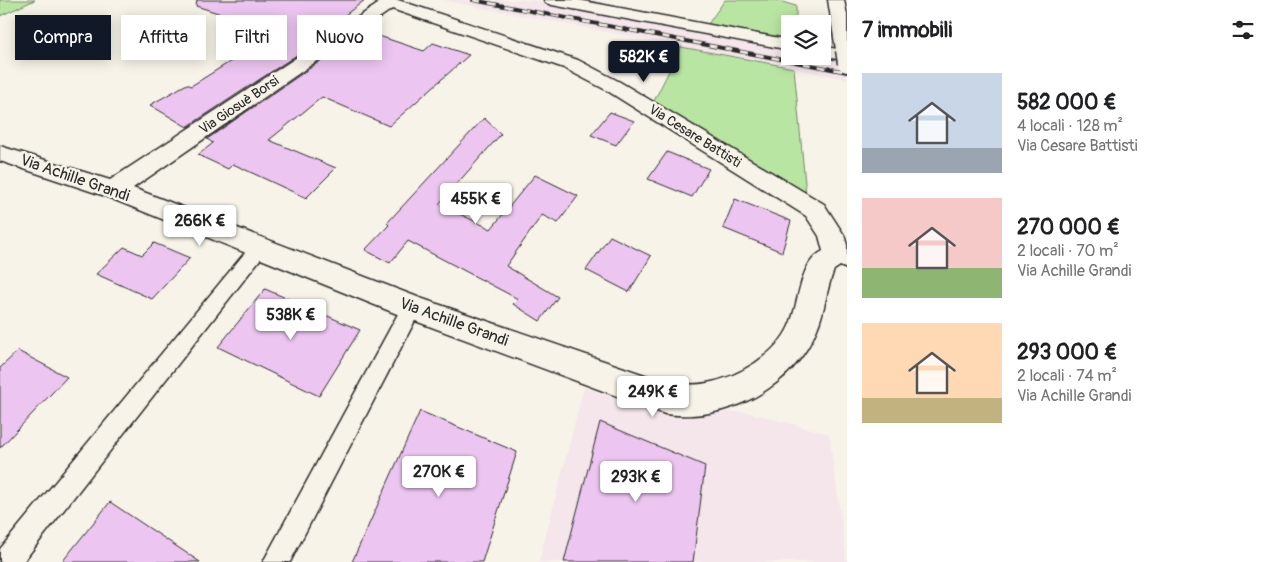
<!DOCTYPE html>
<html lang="it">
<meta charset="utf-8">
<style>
body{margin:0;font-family:Pangolin,sans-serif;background:#f2f2f2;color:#202124;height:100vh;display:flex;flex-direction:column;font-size:19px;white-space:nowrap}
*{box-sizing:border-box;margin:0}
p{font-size:16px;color:#757577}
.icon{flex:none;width:28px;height:28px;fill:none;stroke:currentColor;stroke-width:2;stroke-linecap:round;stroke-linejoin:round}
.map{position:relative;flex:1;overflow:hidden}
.drawer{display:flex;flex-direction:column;background:#fff;width:425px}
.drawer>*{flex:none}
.hud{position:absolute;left:15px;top:15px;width:475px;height:45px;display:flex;gap:10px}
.controls{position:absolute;left:781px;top:15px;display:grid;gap:10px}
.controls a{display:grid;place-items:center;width:50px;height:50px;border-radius:0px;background:#fff;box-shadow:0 2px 12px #0003;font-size:25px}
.price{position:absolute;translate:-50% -42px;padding:0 11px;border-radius:5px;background:#fff;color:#222;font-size:16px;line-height:32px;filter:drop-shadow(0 1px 2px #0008)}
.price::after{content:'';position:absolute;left:50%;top:30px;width:15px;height:11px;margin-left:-8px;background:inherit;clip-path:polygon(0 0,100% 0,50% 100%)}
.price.on{background:#111827;color:#fff}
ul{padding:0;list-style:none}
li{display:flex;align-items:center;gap:15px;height:125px;padding:0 15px}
li span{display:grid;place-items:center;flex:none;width:140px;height:100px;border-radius:0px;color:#555}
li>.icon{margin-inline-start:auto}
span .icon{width:60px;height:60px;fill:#fffc;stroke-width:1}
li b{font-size:21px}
h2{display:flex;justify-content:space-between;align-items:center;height:60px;padding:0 15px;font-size:21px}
.tag{padding:0 18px;border-radius:0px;background:#fff;box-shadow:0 2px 12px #0003;font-size:18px;line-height:45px}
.tag.on{background:#111827;color:#fff}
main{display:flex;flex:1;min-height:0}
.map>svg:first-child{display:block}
.built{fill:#f4e6eb}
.green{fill:#b9e5a3;stroke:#728867}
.building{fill:#ecc6f1;stroke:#2b2b2b}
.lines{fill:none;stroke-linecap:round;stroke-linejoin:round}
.lane-casing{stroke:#2b2b2b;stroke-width:3}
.street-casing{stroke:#2b2b2b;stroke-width:3}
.primary-casing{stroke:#2b2b2b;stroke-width:3}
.lane{fill:#f7f3e8;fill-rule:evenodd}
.street{fill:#f7f3e8;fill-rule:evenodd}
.primary{fill:#f7f3e8;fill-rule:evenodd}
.rail-casing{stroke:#2b2b2b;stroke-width:4}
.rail{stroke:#f7f3e8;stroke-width:2.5;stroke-dasharray:8;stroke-linecap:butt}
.primary-bridge-casing{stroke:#2b2b2b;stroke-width:21;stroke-linecap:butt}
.primary-bridge{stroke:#f7f3e8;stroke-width:18}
.labels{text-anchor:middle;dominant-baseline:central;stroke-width:5;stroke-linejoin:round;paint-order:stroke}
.far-street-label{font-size:14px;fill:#2b2b2b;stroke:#f7f3e8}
.street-label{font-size:16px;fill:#2b2b2b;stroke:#f7f3e8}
</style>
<main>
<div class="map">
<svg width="847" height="562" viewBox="0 0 847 562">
<rect width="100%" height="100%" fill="#f7f3e8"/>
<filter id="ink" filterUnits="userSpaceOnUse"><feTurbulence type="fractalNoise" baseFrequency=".02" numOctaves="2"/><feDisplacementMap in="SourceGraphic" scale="10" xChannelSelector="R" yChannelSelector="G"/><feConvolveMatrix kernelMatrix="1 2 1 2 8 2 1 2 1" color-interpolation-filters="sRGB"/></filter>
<g filter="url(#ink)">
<path class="built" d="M 443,0 L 531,0 L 790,48 L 790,56 L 847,59 L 847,79 Z
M 584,387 L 658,413 L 747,412 L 829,434 L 847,562 L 539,562 Z"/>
<path class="green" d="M 0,0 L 35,0 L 0,16 Z
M 725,0 L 775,0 L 796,6 L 796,24 L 790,24 L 790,39 L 708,24 Z
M 681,47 L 794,68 L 806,194 L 652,105 Z"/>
<path class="building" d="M 197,0 L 365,0 L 337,21 L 344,24 L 187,127 L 150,105 L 187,84 L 191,86 L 278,32 L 196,6 Z
M 364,31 L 424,51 L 433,43 L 469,55 L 389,126 L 322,97 L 269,140 L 336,168 L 306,198 L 233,164 L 228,169 L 198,155 L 213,143 L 207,139 Z
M 610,112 L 634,121 L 616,145 L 591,135 Z
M 484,118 L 501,134 L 439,204 L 491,229 L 535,175 L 578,196 L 558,223 L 542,215 L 506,266 L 558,297 L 540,321 L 513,304 L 518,299 L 408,241 L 390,263 L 365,250 L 389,225 L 387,223 Z
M 667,152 L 709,169 L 692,197 L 648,179 Z
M 735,199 L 791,221 L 782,252 L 723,228 Z
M 610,236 L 651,256 L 629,292 L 586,270 Z
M 154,243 L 190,258 L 152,299 L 96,274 L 124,247 L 142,255 Z
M 265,289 L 360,330 L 319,396 L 218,347 Z
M 18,351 L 67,377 L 0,448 L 0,368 Z
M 420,411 L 517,452 L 482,562 L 352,562 Z
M 600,422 L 705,466 L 693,562 L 564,562 Z
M 110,502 L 200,562 L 62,562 Z"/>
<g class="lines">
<defs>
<path id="lane" d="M 259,241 L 265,243 L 268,248 L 265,253 L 23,562 L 0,562 L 0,549 L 253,243 Z
M 412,299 L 419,301 L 422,307 L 290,562 L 263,562 L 405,301 Z"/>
<path id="street" d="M 374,0 L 398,0 L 578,60 L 620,82 L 824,204 L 844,235 L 847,245 L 847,269 L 840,266 L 834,270 C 826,290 825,311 817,329 C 793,388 727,422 665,414 L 402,316 L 105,196 L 0,161 L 0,146 L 110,180 L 378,4 ZM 392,9 L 564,68 L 606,90 L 806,216 L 819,236 L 823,251 C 798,263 800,303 789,326 C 776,355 737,378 707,383 C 693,386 679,384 665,382 L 420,298 L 133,188 Z
M 544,0 L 578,0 L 790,40 L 790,50 L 552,5 L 546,3 Z
M 822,46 L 847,51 L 847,61 L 821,56 Z"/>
<path id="primary" d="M 828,0 L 844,0 L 847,15 L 847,55 L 839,54 L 836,50 Z"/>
</defs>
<use href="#lane" class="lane-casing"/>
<use href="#street" class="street-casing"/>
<use href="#primary" class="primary-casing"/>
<use href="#lane" class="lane"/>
<use href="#street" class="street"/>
<use href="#primary" class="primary"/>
<defs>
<path id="rail" d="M 473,0 L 847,72"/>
</defs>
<use href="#rail" class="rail-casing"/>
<use href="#rail" class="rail"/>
<defs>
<path id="primary-bridge" d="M 845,50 L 847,63"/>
</defs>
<use href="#primary-bridge" class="primary-bridge-casing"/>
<use href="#primary-bridge" class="primary-bridge"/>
</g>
</g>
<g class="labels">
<g class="far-street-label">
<text transform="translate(239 105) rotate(-34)">Via Giosuè Borsi</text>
<text transform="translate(695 136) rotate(32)">Via Cesare Battisti</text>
</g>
<g class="street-label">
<text transform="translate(75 178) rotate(19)">Via Achille Grandi</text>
<text transform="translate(454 322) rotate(20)">Via Achille Grandi</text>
</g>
</g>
</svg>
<div class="controls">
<a><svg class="icon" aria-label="layers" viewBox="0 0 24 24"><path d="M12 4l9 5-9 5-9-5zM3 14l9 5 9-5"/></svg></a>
</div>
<b class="price on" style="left:644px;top:83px">582K €</b>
<b class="price" style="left:476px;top:225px">455K €</b>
<b class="price" style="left:200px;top:247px">266K €</b>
<b class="price" style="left:291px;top:341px">538K €</b>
<b class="price" style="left:653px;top:418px">249K €</b>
<b class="price" style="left:439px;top:498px">270K €</b>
<b class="price" style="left:636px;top:503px">293K €</b>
<div class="hud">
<a class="tag on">Compra</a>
<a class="tag">Affitta</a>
<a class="tag">Filtri</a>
<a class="tag">Nuovo</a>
</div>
</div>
<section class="drawer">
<h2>7 immobili<svg class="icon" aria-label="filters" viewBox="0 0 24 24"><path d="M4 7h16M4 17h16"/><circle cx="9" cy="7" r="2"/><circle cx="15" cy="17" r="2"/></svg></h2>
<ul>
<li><span style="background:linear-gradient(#c9d6e8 75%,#9aa5b1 0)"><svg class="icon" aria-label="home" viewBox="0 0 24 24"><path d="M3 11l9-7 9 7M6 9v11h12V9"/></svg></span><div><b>582 000 €</b><p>4 locali · 128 m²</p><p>Via Cesare Battisti</p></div></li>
<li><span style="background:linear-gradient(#f6c9c9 70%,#8fb573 0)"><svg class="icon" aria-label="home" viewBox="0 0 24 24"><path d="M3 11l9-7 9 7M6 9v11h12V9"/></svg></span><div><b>270 000 €</b><p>2 locali · 70 m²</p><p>Via Achille Grandi</p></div></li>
<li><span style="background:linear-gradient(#ffd9b3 75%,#c2b280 0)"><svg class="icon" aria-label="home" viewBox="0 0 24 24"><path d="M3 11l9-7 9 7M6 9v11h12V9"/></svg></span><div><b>293 000 €</b><p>2 locali · 74 m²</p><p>Via Achille Grandi</p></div></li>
</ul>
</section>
</main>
